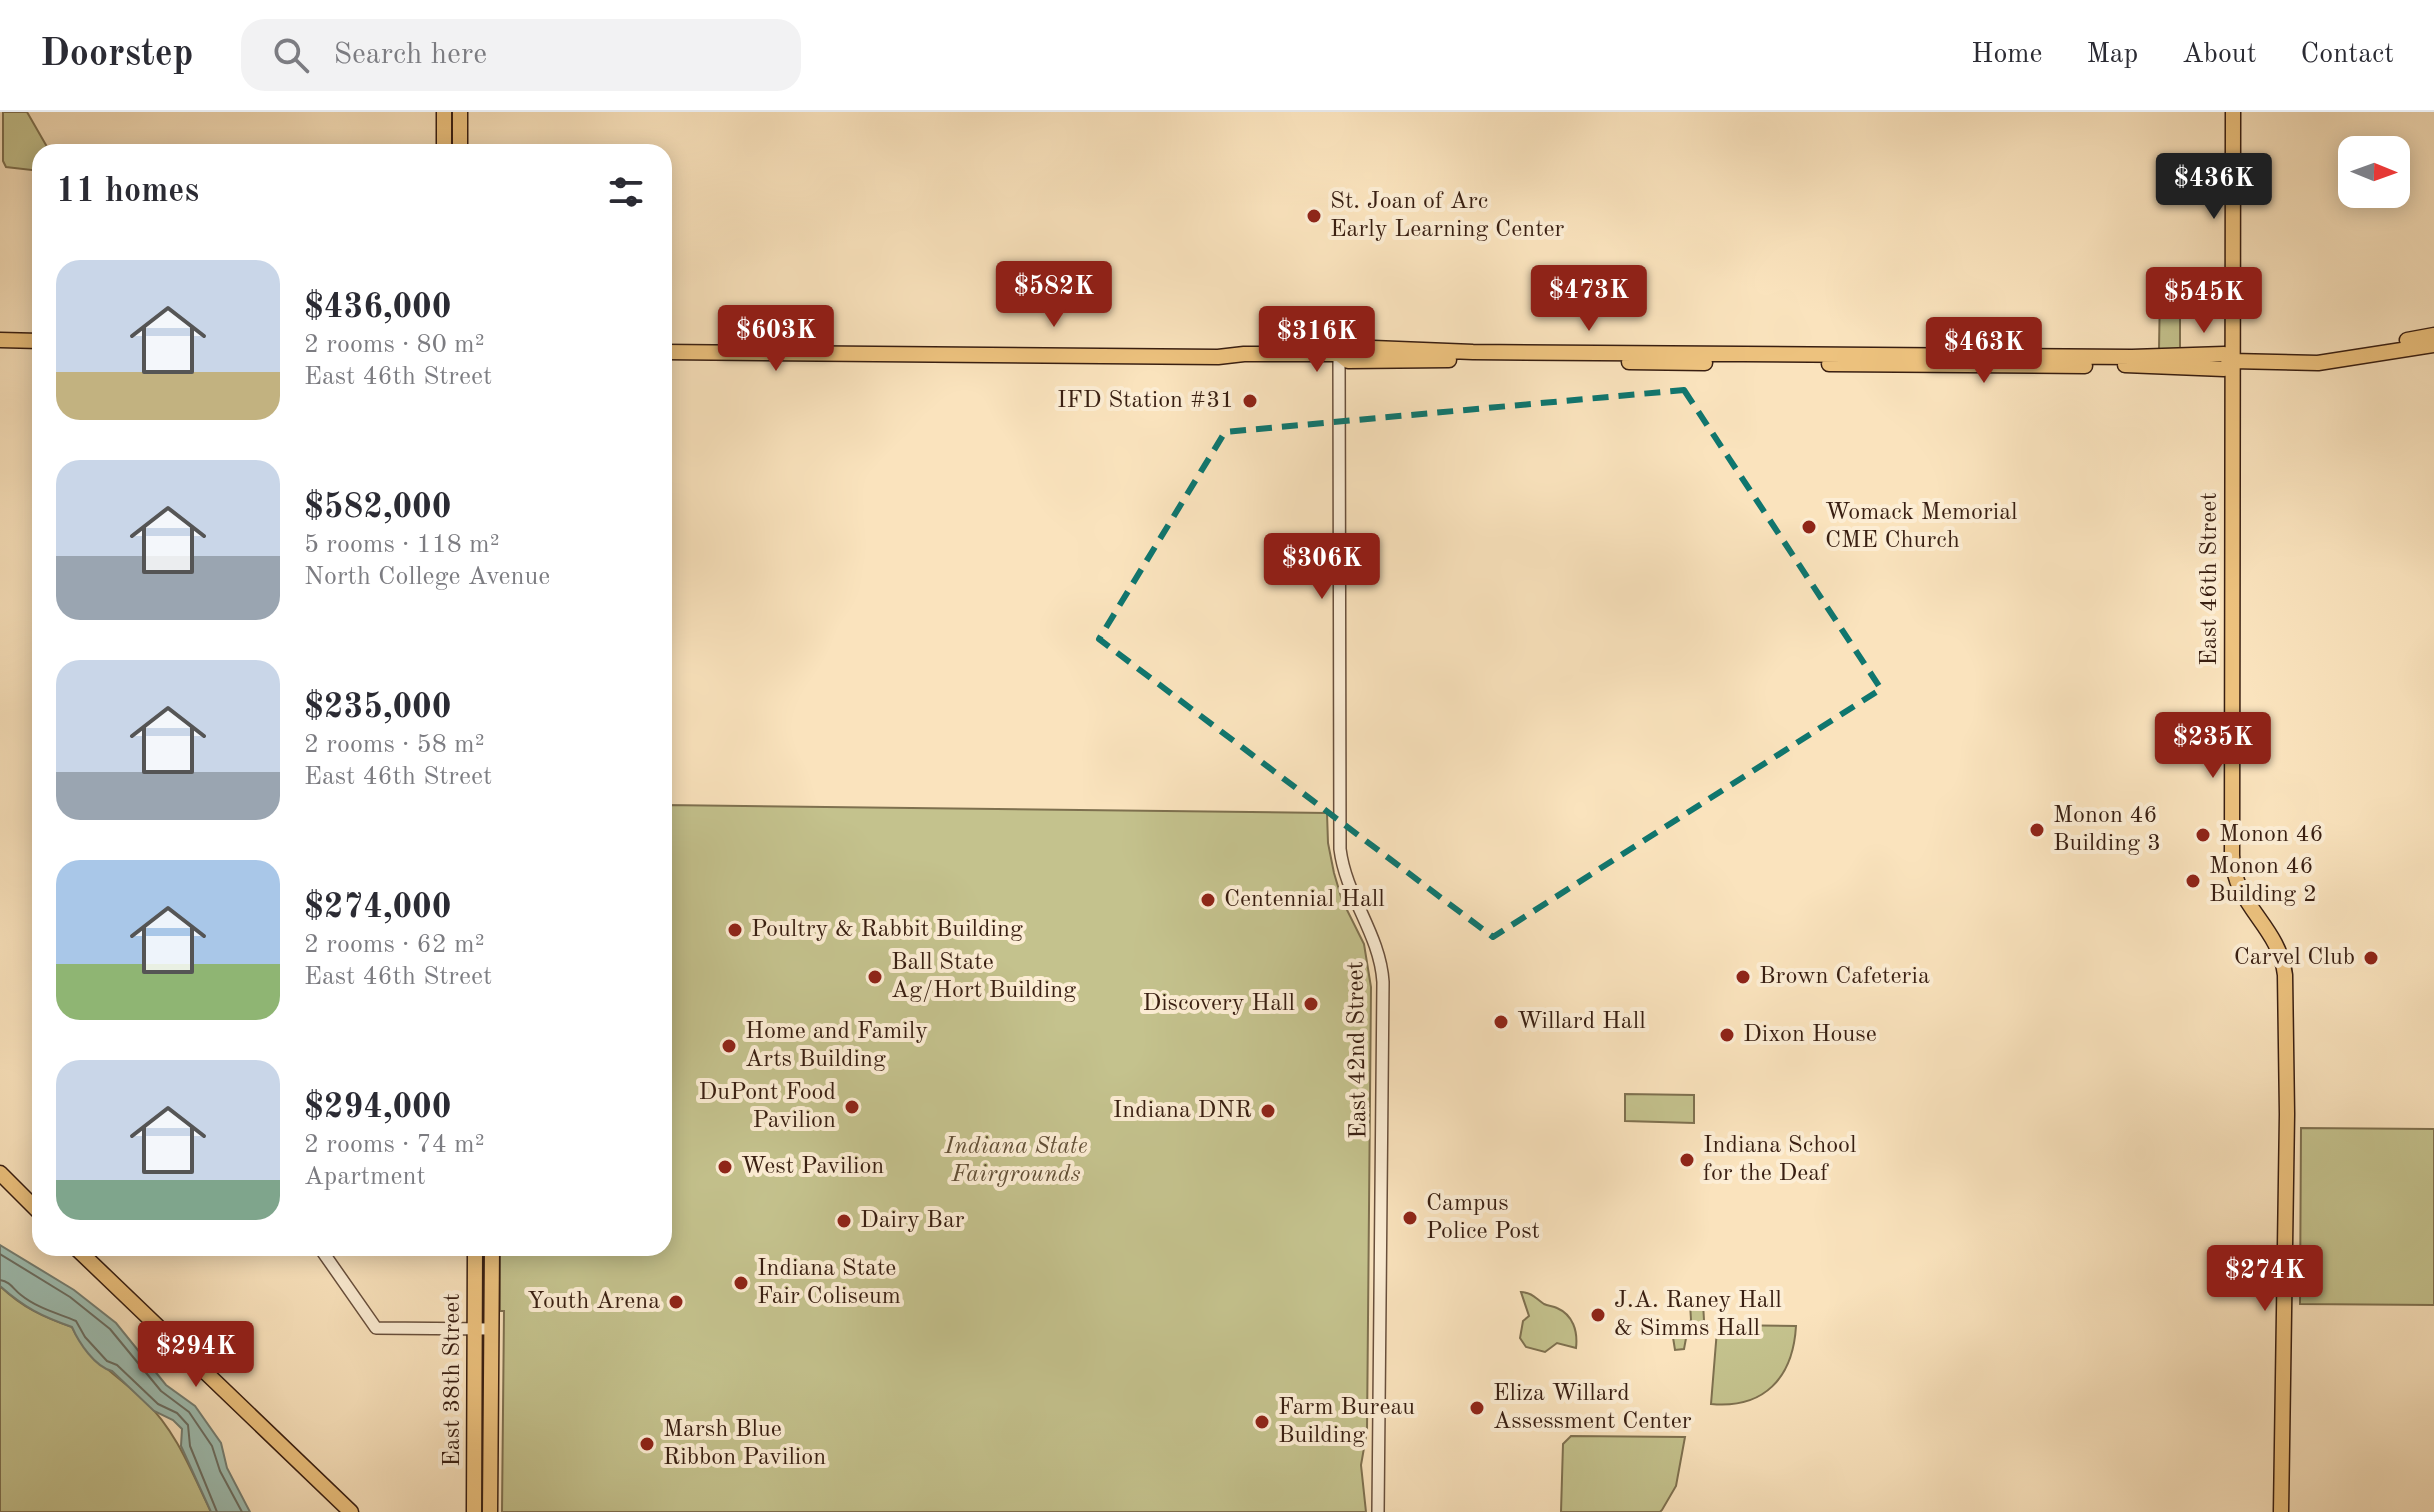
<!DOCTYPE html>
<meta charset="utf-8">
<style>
body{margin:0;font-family:"Old Standard TT",serif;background:#f2f2f3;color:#2b2b33;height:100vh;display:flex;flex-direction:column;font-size:30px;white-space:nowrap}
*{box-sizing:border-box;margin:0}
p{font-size:26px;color:#7c7c81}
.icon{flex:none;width:44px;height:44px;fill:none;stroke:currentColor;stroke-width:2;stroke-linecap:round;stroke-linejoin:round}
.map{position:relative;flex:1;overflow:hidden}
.sheet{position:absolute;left:32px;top:32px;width:640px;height:1112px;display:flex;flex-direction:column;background:#fff;border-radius:24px;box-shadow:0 4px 20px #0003}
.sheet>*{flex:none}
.needle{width:52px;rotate:91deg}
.controls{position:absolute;left:2338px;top:24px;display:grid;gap:16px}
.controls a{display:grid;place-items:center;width:72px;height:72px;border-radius:16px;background:#fff;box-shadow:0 4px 20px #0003;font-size:40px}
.price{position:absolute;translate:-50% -68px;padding:0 18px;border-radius:8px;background:#8f2418;color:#fff;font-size:26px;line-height:52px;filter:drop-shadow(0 2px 4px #0008)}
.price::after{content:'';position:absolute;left:50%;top:48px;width:24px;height:18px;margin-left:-12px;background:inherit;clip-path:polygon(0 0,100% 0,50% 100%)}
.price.current{background:#222;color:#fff}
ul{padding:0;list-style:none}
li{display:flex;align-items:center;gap:24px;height:200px;padding:0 24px}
li span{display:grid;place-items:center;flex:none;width:224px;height:160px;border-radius:24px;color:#555}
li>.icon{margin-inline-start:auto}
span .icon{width:96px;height:96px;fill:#fffc;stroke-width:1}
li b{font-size:34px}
h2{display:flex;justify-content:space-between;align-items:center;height:96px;padding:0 24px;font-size:34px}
header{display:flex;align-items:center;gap:48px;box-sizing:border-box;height:112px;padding:0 40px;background:#fff;border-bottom:2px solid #e1e1e2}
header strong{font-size:38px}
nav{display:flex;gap:44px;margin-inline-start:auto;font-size:28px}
.search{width:560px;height:72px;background:#f2f2f3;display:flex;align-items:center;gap:20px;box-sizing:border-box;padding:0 28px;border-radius:24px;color:#7c7c81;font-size:30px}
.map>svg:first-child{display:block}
.green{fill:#c4c28d;stroke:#7e704f;stroke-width:2}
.water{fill:#9ebeb2;stroke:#757e72;stroke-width:2}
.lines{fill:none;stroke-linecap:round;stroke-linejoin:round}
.shore{stroke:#6b6e62;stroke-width:2}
.minor-casing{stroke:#684f3c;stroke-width:14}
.major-casing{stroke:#381e11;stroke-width:17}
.minor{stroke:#fcedd4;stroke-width:11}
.major{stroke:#edc27e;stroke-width:14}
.marked{fill:none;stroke:#0f766e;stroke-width:6;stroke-dasharray:16 10;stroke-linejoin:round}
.poi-dot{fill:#8f2418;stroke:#fcedd4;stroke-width:3}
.labels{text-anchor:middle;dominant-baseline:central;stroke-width:8;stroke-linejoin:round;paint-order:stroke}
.poi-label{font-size:24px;fill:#381e11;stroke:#fcedd4;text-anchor:start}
.street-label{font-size:24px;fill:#381e11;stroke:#fcedd4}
.park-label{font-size:24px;font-style:italic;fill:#624f36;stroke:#fcedd4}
</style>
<header>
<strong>Doorstep</strong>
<div class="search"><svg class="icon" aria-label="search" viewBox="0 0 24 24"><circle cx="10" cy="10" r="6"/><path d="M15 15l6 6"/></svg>Search here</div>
<nav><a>Home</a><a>Map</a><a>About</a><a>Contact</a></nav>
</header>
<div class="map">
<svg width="2434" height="1400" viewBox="0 0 2434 1400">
<rect width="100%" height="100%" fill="#fae3bd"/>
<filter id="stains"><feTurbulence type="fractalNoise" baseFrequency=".0025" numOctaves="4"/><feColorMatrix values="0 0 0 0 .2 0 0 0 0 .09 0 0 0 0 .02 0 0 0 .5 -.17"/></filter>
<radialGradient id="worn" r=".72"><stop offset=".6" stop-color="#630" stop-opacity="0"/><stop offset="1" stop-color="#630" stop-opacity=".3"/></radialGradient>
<path class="green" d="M 3,0 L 27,0 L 50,40 L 40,40 L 40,59 L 6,55 L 3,49 Z
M 2160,179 L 2162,179 L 2163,185 L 2167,185 L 2168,190 L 2175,190 L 2175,186 L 2182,186 L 2182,183 L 2207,184 L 2207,186 L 2214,187 L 2214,190 L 2224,190 L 2224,197 L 2180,197 L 2180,237 L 2159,237 Z
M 664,693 L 1327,701 L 1328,731 L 1334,761 L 1342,788 L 1364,832 L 1371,875 L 1367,1319 L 1361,1353 L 1366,1400 L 502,1400 L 504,1199 L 500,1199 L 500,1136 L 664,1136 Z
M 1625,982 L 1694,983 L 1694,1011 L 1625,1009 Z
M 2301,1016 L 2434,1017 L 2434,1193 L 2300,1192 Z
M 0,1174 C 22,1195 43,1205 72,1215 C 86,1246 121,1266 145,1289 C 177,1320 192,1361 211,1400 L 0,1400 Z
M 1521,1180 C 1533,1181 1535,1186 1544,1192 C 1548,1194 1553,1194 1557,1196 C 1573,1203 1578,1219 1576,1236 L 1557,1231 L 1545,1240 L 1526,1235 L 1520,1226 L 1523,1209 L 1529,1204 Z
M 1697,1187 L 1703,1191 L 1704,1208 L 1700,1212 L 1702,1220 L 1687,1221 L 1684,1237 L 1675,1238 L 1671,1213 L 1679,1210 L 1688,1211 L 1691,1208 L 1690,1191 Z
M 1721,1213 L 1796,1214 C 1793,1266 1764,1297 1711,1292 L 1717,1218 Z
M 1571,1324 L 1685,1325 L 1676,1374 L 1662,1398 L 1660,1400 L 1561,1400 L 1563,1332 Z"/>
<path class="water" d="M 0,1133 L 74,1178 L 116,1211 L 166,1273 L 195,1294 L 221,1331 L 227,1356 L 250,1400 L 211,1400 L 181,1334 L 182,1317 L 173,1308 L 154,1299 L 112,1259 C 95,1255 79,1231 72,1215 C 41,1204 25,1196 0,1174 Z"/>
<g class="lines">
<path class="shore" d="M 0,1142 L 70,1185 L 110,1217 L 161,1279 L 189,1300 L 212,1334 L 220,1359 L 242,1400
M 0,1168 C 11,1170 13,1177 21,1183 C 37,1196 57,1201 76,1209 L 85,1225 L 107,1249 L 117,1253 L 158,1292 L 177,1301 L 188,1313 L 190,1334 L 217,1400"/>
<defs>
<path id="minor" d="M 1339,242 L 1340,737 C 1346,785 1380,822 1383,870 L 1378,1400
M 320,1136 L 376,1216 L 491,1217"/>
<path id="major" d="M 444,0 L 444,40
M 460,0 L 460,40
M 2233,0 L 2232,743 C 2234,795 2279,813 2285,863 L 2287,1002 L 2281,1400
M 0,228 L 40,229
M 2407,228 L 2434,223
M 664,240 L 1218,245 L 1244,242 L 1339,242 L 1348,235 L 1473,240 L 2132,245 L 2224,242 L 2232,249
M 1339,242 L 1348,249 L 1449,248
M 1629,250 L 1705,251
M 1829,252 L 2085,254
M 2125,253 L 2224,257 L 2232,249 L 2318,251 L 2434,233
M 0,1061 L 40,1101
M 76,1136 L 351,1400
M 474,1400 L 475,1136
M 490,1400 L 492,1136"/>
</defs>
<use href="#minor" class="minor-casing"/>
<use href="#major" class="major-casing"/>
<use href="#minor" class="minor"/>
<use href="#major" class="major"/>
</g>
<path class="marked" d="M 1684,278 L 1881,577 L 1493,825 L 1099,527 L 1225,320 Z"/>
<g class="poi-dot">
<circle cx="1314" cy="104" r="8"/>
<circle cx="1250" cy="289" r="8"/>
<circle cx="1809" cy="415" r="8"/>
<circle cx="2037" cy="718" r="8"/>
<circle cx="2203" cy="723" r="8"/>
<circle cx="2193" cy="769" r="8"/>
<circle cx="1208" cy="788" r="8"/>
<circle cx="735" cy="818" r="8"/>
<circle cx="2371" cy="846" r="8"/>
<circle cx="875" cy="865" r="8"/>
<circle cx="1743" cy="865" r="8"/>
<circle cx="1311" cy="892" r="8"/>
<circle cx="1501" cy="910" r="8"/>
<circle cx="1727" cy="923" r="8"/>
<circle cx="729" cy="934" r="8"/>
<circle cx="852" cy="995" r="8"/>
<circle cx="1268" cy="999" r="8"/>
<circle cx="1687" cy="1048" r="8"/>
<circle cx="725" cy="1055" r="8"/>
<circle cx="1410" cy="1106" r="8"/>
<circle cx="844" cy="1109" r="8"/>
<circle cx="741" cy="1171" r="8"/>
<circle cx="676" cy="1190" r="8"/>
<circle cx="1598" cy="1203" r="8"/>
<circle cx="1477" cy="1296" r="8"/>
<circle cx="1262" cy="1310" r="8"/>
<circle cx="647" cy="1332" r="8"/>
</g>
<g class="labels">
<g class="poi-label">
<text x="1330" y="90">St. Joan of Arc<tspan x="1330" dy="28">Early Learning Center</tspan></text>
<text x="1234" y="289" text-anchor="end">IFD Station #31</text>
<text x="1825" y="401">Womack Memorial<tspan x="1825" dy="28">CME Church</tspan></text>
<text x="2053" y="704">Monon 46<tspan x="2053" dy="28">Building 3</tspan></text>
<text x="2219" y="723">Monon 46</text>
<text x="2209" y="755">Monon 46<tspan x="2209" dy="28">Building 2</tspan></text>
<text x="1224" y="788">Centennial Hall</text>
<text x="751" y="818">Poultry &amp; Rabbit Building</text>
<text x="2355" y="846" text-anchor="end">Carvel Club</text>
<text x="891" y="851">Ball State<tspan x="891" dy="28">Ag/Hort Building</tspan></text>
<text x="1759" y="865">Brown Cafeteria</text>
<text x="1295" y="892" text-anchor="end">Discovery Hall</text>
<text x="1517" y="910">Willard Hall</text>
<text x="745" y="920">Home and Family<tspan x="745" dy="28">Arts Building</tspan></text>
<text x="1743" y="923">Dixon House</text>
<text x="836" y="981" text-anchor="end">DuPont Food<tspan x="836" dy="28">Pavilion</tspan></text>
<text x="1252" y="999" text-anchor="end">Indiana DNR</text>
<text x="1703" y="1034">Indiana School<tspan x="1703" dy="28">for the Deaf</tspan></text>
<text x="741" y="1055">West Pavilion</text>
<text x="1426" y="1092">Campus<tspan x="1426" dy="28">Police Post</tspan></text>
<text x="860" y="1109">Dairy Bar</text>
<text x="757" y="1157">Indiana State<tspan x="757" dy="28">Fair Coliseum</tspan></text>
<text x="1614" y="1189">J.A. Raney Hall<tspan x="1614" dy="28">&amp; Simms Hall</tspan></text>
<text x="660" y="1190" text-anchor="end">Youth Arena</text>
<text x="1493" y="1282">Eliza Willard<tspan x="1493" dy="28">Assessment Center</tspan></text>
<text x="1278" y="1296">Farm Bureau<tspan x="1278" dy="28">Building</tspan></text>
<text x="663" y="1318">Marsh Blue<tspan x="663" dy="28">Ribbon Pavilion</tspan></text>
</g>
<g class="street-label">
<text transform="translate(2210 467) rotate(-90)">East 46th Street</text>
<text transform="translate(1358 938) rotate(-91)">East 42nd Street</text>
<text transform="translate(453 1268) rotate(-90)">East 38th Street</text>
</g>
<g class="park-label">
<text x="1016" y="1035">Indiana State<tspan x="1016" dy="28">Fairgrounds</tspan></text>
</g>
</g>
<rect width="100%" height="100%" filter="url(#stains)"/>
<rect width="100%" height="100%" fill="url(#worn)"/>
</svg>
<div class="controls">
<a><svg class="needle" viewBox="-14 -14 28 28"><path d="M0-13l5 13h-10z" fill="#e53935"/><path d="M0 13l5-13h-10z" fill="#7c7c81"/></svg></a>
</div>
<b class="price current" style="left:2214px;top:109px">$436K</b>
<b class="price" style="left:1054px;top:217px">$582K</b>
<b class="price" style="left:1589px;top:221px">$473K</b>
<b class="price" style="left:2204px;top:223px">$545K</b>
<b class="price" style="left:776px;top:261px">$603K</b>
<b class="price" style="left:1317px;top:262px">$316K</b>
<b class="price" style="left:1984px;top:273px">$463K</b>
<b class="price" style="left:1322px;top:489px">$306K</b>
<b class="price" style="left:2213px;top:668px">$235K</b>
<b class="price" style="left:2265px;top:1201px">$274K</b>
<b class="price" style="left:196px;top:1277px">$294K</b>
<section class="sheet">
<h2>11 homes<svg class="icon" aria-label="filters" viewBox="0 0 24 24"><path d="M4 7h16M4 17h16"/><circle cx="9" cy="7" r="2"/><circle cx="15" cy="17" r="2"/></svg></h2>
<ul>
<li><span style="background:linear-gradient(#c9d6e8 70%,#c2b280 0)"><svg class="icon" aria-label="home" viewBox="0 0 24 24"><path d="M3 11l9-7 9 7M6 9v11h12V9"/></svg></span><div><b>$436,000</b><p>2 rooms · 80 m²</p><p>East 46th Street</p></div></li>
<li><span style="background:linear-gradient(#c9d6e8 60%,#9aa5b1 0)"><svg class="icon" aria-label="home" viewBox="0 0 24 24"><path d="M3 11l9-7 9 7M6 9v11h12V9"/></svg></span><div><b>$582,000</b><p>5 rooms · 118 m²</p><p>North College Avenue</p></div></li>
<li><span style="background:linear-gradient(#c9d6e8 70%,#9aa5b1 0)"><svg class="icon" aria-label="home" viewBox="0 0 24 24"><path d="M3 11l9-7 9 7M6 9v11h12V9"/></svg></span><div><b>$235,000</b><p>2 rooms · 58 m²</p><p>East 46th Street</p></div></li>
<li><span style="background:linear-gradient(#a9c7e8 65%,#8fb573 0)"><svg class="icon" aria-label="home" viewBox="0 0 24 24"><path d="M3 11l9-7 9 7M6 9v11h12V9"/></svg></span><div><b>$274,000</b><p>2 rooms · 62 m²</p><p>East 46th Street</p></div></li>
<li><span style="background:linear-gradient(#c9d6e8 75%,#7fa58c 0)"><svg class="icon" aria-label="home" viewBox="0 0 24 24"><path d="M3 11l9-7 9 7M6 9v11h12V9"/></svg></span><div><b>$294,000</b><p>2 rooms · 74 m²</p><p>Apartment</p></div></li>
</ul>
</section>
</div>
